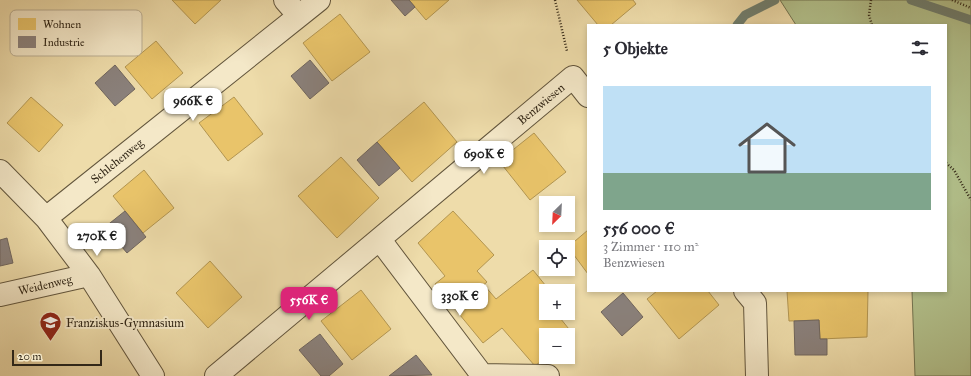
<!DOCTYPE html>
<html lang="de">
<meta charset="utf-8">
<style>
body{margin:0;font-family:"IM FELL Great Primer",serif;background:#f2f2f3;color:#2b2b33;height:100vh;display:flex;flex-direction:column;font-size:15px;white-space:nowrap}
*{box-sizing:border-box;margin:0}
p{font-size:13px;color:#7c7c81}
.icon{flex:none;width:22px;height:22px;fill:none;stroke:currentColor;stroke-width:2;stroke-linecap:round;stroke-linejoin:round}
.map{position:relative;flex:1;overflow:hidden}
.side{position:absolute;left:587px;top:24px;width:360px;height:268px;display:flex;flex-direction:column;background:#fff;border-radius:0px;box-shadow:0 2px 6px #0003}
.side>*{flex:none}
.needle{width:26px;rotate:204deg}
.controls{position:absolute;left:539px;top:196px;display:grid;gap:8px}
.controls a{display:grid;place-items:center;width:36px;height:36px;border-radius:0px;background:#fff;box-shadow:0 2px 6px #0003;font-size:20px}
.scale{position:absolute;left:12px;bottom:10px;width:90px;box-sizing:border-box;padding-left:4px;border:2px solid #332818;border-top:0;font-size:11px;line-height:14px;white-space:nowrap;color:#332818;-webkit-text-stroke:3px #f4e8c8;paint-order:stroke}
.price{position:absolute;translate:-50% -34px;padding:0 9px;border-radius:8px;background:#fff;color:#222;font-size:13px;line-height:26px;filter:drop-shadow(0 1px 2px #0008)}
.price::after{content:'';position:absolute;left:50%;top:24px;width:12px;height:9px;margin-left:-6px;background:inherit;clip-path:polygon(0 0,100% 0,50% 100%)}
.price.selected{background:#db2777;color:#fff}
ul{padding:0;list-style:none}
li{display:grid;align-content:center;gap:8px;height:212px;padding:0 16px}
li span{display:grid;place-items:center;height:124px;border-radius:0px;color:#555}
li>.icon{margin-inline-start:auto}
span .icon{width:72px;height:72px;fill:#fffc;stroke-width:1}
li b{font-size:17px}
h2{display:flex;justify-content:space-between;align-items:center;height:48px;padding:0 16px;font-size:17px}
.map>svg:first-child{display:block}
.green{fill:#b3c28d;stroke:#737552}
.homes{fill:#e9c46a;stroke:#b29551}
.industry{fill:#8a817c;stroke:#70665e}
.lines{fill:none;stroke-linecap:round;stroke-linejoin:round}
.stream{stroke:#708071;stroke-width:9}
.minor-casing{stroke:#62553c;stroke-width:24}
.path{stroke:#332818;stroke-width:2.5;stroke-dasharray:1 2;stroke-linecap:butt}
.minor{stroke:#f4e8c8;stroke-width:22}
.labels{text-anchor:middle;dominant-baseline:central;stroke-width:4;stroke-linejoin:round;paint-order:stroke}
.street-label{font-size:12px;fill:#332818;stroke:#f4e8c8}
.poi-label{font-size:12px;fill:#332818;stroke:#f4e8c8;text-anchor:start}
.key{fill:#f4e8c8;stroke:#baae93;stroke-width:1}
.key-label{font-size:11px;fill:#332818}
</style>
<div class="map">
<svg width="971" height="376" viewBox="0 0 971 376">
<rect width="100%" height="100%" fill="#eedcaa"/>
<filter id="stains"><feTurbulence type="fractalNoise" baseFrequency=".005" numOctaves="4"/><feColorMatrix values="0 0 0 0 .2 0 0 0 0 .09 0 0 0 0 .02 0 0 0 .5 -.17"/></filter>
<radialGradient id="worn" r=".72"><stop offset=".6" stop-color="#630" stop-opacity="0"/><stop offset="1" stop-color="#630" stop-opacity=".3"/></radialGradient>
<path class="green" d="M 780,0 L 971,0 L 971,376 L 915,376 L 912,291 L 946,291 L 946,25 L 796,25 Z"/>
<path class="homes" d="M 172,0 L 221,0 L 195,24 Z
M 409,0 L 449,0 L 426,20 Z
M 577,0 L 633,0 L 636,4 L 611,25 L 598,25 Z
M 340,14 L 370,52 L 332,81 L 303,43 Z
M 156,41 L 183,73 L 152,99 L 125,67 Z
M 31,97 L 63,125 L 39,152 L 7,123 Z
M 234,97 L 263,134 L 228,161 L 199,123 Z
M 424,102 L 457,142 L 412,182 L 377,142 Z
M 534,133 L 566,172 L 530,200 L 499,161 Z
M 341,157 L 379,198 L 337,238 L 298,196 Z
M 144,170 L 174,208 L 143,233 L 113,196 Z
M 453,211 L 494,255 L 477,271 L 487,282 L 455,309 L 435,284 L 445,276 L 418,243 Z
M 588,230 L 588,274 L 568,247 Z
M 210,261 L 242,297 L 208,328 L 176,293 Z
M 533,270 L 550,291 L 546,291 L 546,313 L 556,313 L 573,334 L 568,338 L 568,335 L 546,335 L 546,357 L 535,366 L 502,328 L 483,343 L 455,309 L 484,285 L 496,299 Z
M 361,290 L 391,329 L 352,360 L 321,321 Z
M 657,291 L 708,291 L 719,305 L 679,339 L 647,299 Z
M 787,291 L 868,291 L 867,337 L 820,339 L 819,320 L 789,321 Z"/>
<path class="industry" d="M 391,0 L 409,0 L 415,7 L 405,16 Z
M 310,60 L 329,83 L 310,99 L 291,76 Z
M 115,65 L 135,89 L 115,106 L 95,83 Z
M 377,142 L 400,168 L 379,186 L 357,160 Z
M 125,211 L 146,237 L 127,253 L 105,227 Z
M 7,238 L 13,263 L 0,266 L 0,240 Z
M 623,293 L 643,317 L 622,336 L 601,312 Z
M 819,320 L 820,339 L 827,339 L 827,355 L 795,355 L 794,321 Z
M 320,334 L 343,364 L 329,376 L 321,376 L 299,350 Z
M 416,355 L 432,375 L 389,376 Z"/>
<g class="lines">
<path class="stream" d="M 911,0 L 971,20
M 737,25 L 745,15 L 775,0"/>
<defs>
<path id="minor" d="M 285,0 L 299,16
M 0,171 L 46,218 L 89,275 L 153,376
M 46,218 L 319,0
M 380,240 L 482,375 L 548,376
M 745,291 L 755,303 L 757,376
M 0,295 L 89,275
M 216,376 L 573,77 L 588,96"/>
</defs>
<use href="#minor" class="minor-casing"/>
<path class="path" d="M 555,0 L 567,51
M 871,0 L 869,15 L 872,25
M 952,0 L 971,8
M 946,163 L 954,170 L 971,200"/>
<use href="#minor" class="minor"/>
</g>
<defs>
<symbol id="school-pin" viewBox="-11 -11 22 30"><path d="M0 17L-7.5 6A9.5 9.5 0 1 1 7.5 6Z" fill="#8f2418" stroke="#f4e8c8"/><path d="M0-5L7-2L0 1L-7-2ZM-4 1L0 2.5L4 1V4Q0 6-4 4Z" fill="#fff"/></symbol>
</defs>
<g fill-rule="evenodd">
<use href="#school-pin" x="38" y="310" width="25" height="34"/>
</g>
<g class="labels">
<g class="street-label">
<text transform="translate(541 104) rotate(-40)">Benzwiesen</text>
<text transform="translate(117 161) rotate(-39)">Schlehenweg</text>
<text transform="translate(45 285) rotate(-13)">Weidenweg</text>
</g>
<g class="poi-label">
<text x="66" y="323">Franziskus-Gymnasium</text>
</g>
</g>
<rect x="10" y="10" width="132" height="46" rx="6" class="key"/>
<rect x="18" y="18" width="18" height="12" fill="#e9c46a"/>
<rect x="18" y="36" width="18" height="12" fill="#8a817c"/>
<g class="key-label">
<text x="43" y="28">Wohnen</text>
<text x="43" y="46">Industrie</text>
</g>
<rect width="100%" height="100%" filter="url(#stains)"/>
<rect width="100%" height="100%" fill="url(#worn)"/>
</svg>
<div class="controls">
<a><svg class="needle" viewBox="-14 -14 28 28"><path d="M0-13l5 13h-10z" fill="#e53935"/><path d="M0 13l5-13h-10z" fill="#7c7c81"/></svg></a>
<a><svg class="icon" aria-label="locate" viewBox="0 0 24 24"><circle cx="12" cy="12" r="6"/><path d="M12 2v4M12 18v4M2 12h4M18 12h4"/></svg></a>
<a>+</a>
<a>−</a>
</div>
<div class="scale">20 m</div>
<b class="price" style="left:193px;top:122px">966K €</b>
<b class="price" style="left:484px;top:175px">690K €</b>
<b class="price" style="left:97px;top:257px">270K €</b>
<b class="price" style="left:460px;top:317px">330K €</b>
<b class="price selected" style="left:309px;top:321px">556K €</b>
<section class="side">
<h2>5 Objekte<svg class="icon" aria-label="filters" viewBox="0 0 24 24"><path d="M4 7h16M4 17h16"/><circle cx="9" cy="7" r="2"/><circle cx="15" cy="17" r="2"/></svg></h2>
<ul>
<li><span style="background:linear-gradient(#bfe0f5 70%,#7fa58c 0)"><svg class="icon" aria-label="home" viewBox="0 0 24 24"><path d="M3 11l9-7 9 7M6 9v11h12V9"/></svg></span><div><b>556 000 €</b><p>3 Zimmer · 110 m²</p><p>Benzwiesen</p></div></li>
</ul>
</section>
</div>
